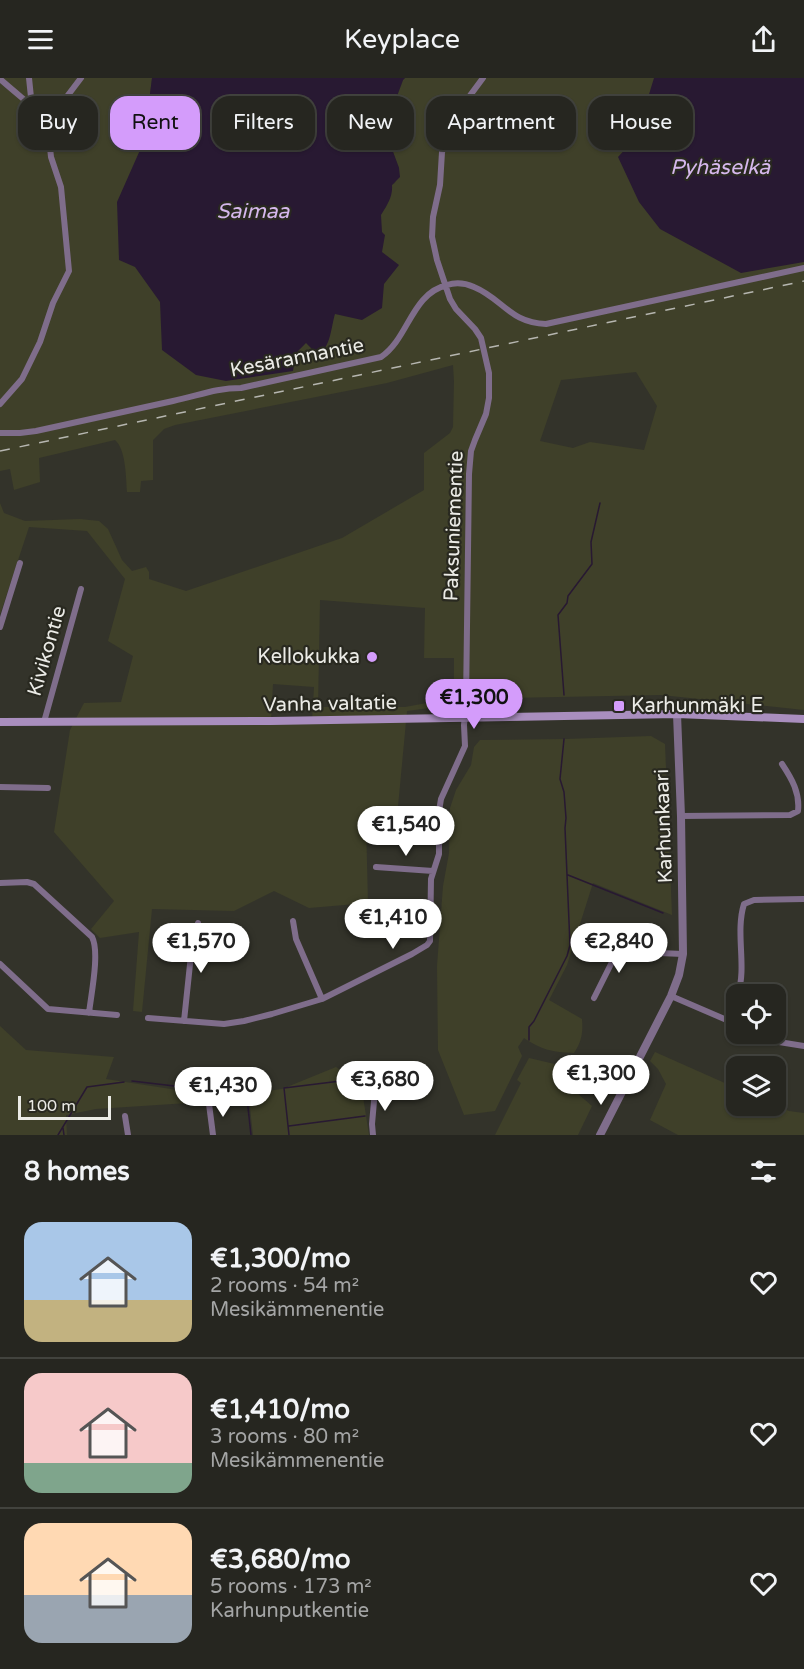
<!DOCTYPE html>
<meta charset="utf-8">
<style>
body{margin:0;font-family:"Varela Round",sans-serif;background:#32322d;color:#f1f3f6;height:100vh;display:flex;flex-direction:column;font-size:22px;white-space:nowrap}
*{box-sizing:border-box;margin:0}
p{font-size:20px;color:#a4a5a5}
.icon{flex:none;width:33px;height:33px;fill:none;stroke:currentColor;stroke-width:2;stroke-linecap:round;stroke-linejoin:round}
.map{position:relative;height:1057px;overflow:hidden}
.drawer{display:flex;flex-direction:column;background:#262620;flex:1}
.drawer>*{flex:none}
.banner{position:absolute;left:18px;top:18px;width:768px;height:54px;display:flex;gap:12px}
.buttons{position:absolute;left:726px;top:906px;display:grid;gap:12px}
.buttons a{display:grid;place-items:center;width:60px;height:60px;border-radius:12px;background:#262620;box-shadow:0 2px 4px #0004,0 0 0 2px #42433e;font-size:30px}
.scale{position:absolute;left:18px;bottom:15px;width:93px;box-sizing:border-box;padding-left:6px;border:3px solid #ebebe6;border-top:0;font-size:16px;line-height:21px;white-space:nowrap;color:#ebebe6;-webkit-text-stroke:4px #292920;paint-order:stroke}
.price{position:absolute;translate:-50% -51px;padding:0 14px;border-radius:21px;background:#fff;color:#222;font-size:20px;line-height:39px;filter:drop-shadow(0 2px 3px #0008)}
.price::after{content:'';position:absolute;left:50%;top:36px;width:18px;height:14px;margin-left:-9px;background:inherit;clip-path:polygon(0 0,100% 0,50% 100%)}
.price.on{background:#d49cfb;color:#111}
ul{padding:0;list-style:none}
li{display:flex;align-items:center;gap:18px;height:150px;padding:0 24px}
li+li{border-top:2px solid #42433e}
li span{display:grid;place-items:center;flex:none;width:168px;height:120px;border-radius:18px;color:#555}
li>.icon{margin-inline-start:auto}
span .icon{width:72px;height:72px;fill:#fffc;stroke-width:1}
li b{font-size:26px}
h2{display:flex;justify-content:space-between;align-items:center;height:72px;padding:0 24px;font-size:26px}
.tag{padding:0 21px;border-radius:18px;background:#262620;box-shadow:0 2px 4px #0004,0 0 0 2px #42433e;font-size:21px;line-height:54px}
.tag.on{background:#d49cfb;color:#111}
header{display:flex;justify-content:space-between;align-items:center;height:78px;padding:0 24px;background:#262620;font-size:27px;font-weight:600}
.map>svg:first-child{display:block}
.green{fill:#3f4029;fill-rule:evenodd}
.water{fill:#281932}
.lines{fill:none;stroke-linecap:round;stroke-linejoin:round}
.stream{stroke:#281932;stroke-width:1.5}
.minor{stroke:#7f6d8b;stroke-width:6}
.tertiary{stroke:#7f6d8b;stroke-width:8}
.secondary{stroke:#a98ebe;stroke-width:8}
.rail{stroke:#b6b6b0;stroke-width:1.5;stroke-dasharray:10 10;stroke-linecap:butt}
.poi-dot{fill:#d49cfb;stroke:#292920;stroke-width:2}
.labels{text-anchor:middle;dominant-baseline:central;stroke-width:4.5;stroke-linejoin:round;paint-order:stroke}
.street-label{font-size:20px;fill:#ebebe6;stroke:#292920}
.poi-label{font-size:20px;fill:#ebebe6;stroke:#292920;text-anchor:end}
.water-label{font-size:21px;font-style:italic;fill:#d5b7ec;stroke:#292920}
</style>
<header><svg class="icon" aria-label="menu" viewBox="0 0 24 24"><path d="M4 6h16M4 12h16M4 18h16"/></svg>Keyplace<svg class="icon" aria-label="share" viewBox="0 0 24 24"><path d="M12 15V3M7 8l5-5 5 5M5 13v7h14v-7"/></svg></header>
<div class="map">
<svg width="804" height="1057" viewBox="0 0 804 1057">
<rect width="100%" height="100%" fill="#33332a"/>
<path class="green" d="M 0,0 L 152,0 L 144,63 L 381,136 L 386,129 L 392,107 L 395,105 L 399,90 L 389,63 L 390,49 L 394,44 L 397,18 L 403,2 L 405,0 L 737,0 L 804,42 L 804,632 L 661,617 L 505,620 L 407,633 L 397,739 L 366,744 L 368,825 L 309,830 L 274,813 L 234,833 L 152,831 L 142,934 L 133,933 L 139,854 L 100,860 L 91,851 L 114,823 L 54,754 L 70,652 L 84,625 L 121,624 L 133,578 L 108,563 L 125,501 L 87,453 L 29,449 L 0,537 L 0,425 L 4,435 L 25,443 L 80,441 L 99,443 L 108,451 L 122,482 L 132,493 L 146,489 L 149,494 L 149,501 L 186,513 L 342,460 L 424,412 L 424,375 L 450,355 L 453,349 L 454,303 L 453,287 L 387,305 L 175,347 L 164,351 L 153,362 L 153,402 L 141,403 L 140,414 L 127,414 C 126,400 126,371 115,362 L 39,380 L 40,404 L 14,412 L 10,391 L 0,393 ZM 636,294 L 657,328 L 644,372 L 590,364 L 573,370 L 540,363 L 561,302 ZM 320,522 L 425,530 L 424,580 L 454,580 L 454,620 L 405,629 L 318,629 ZM 273,606 L 314,609 L 312,643 L 271,643 Z
M 651,658 L 665,666 L 672,837 L 593,805 L 567,887 L 549,922 L 582,941 C 583,954 582,963 574,975 C 552,974 542,972 524,960 L 518,969 L 522,978 L 495,1033 L 464,1037 L 438,972 L 437,888 L 443,808 L 449,775 L 450,730 L 456,712 L 471,687 L 474,669 L 480,662 L 566,661 Z
M 0,948 L 26,972 L 114,979 L 106,1001 L 223,1019 L 282,1011 L 336,989 L 361,1006 L 369,1057 L 253,1057 L 249,1021 L 96,1031 L 66,1037 L 67,1057 L 0,1057 Z
M 655,974 L 736,1010 L 736,1028 L 776,1027 L 789,1033 L 804,1035 L 804,1057 L 678,1057 L 650,1042 L 666,1006 L 658,991 L 650,983 Z
M 529,980 L 563,988 L 561,1001 L 592,1028 L 578,1057 L 495,1057 L 521,1005 L 517,1002 Z"/>
<path class="water" d="M 152,0 L 405,0 L 403,2 L 397,18 L 394,44 L 390,49 L 389,63 L 399,90 L 400,99 L 392,107 C 393,119 387,127 381,137 L 382,154 L 385,157 L 382,174 L 399,187 L 384,206 L 382,230 L 362,242 L 335,236 C 331,249 331,269 318,277 L 306,265 L 296,275 L 293,293 L 226,303 L 196,297 L 162,272 L 160,224 L 135,189 L 119,182 L 117,124 L 144,63 Z
M 654,0 L 804,0 L 804,184 L 741,195 L 660,151 L 639,124 L 618,79 L 643,52 L 646,26 Z"/>
<g class="lines">
<path class="stream" d="M 564,617 L 558,537 L 567,525 L 568,518 L 592,486 L 591,464 L 600,425
M 568,797 L 663,835
M 529,962 L 529,949 L 534,943 L 567,878 L 570,867 L 565,750 L 566,740 L 564,714 L 560,701 L 564,661
M 132,1003 L 208,1012
M 213,1013 L 226,1015 L 246,1011 L 251,1057
M 289,1048 L 365,1038
M 63,1050 L 64,1057
M 58,1057 L 87,1009 L 124,1004
M 289,1057 L 284,1010 L 373,999"/>
<path class="minor" d="M 29,0 L 32,29
M 0,1 C 17,16 35,30 51,45 L 49,60 L 51,79 L 61,109 L 69,193 L 53,225 L 40,264 L 22,301 L 0,326
M 51,45 L 62,25 L 81,0
M 0,355 L 20,355 L 36,353 C 82,343 127,333 173,323 C 198,318 215,310 241,310 L 381,279 C 409,260 411,216 447,207 C 456,204 465,205 474,209 C 503,221 510,245 546,246 L 804,190
M 0,549 L 20,485
M 44,644 L 81,511
M 0,709 L 48,710
M 681,738 L 790,737 L 798,733 C 800,715 792,701 782,686
M 376,789 L 433,793
M 0,805 L 27,804 L 34,806 L 92,859 C 100,874 91,917 89,935
M 293,843 L 296,861 L 322,921
M 602,853 L 651,873 L 659,875 L 683,876
M 0,886 L 48,931 L 117,937
M 738,916 C 747,888 735,855 744,826 L 754,822 L 804,821
M 671,918 L 736,946
M 594,920 L 623,862
M 148,940 L 224,946 L 244,943 L 272,936 L 322,921 L 412,876 L 427,867 L 430,863 L 431,801 L 439,776 L 439,733 L 441,721 L 465,668 L 464,647 L 466,625 L 469,396 L 471,373 L 475,362 L 486,336 L 489,320 L 489,295 L 481,260 L 475,251 L 456,231 L 450,221 L 437,182 L 432,159 L 433,139 L 440,107 L 442,74 L 460,31 L 483,0
M 726,942 L 736,919
M 184,943 L 193,858 L 198,845
M 755,956 L 779,964 L 804,968
M 209,1026 L 213,1057
M 125,1038 L 128,1057
M 373,1057 L 372,1046 L 375,1012"/>
<path class="tertiary" d="M 600,1057 L 671,918 L 679,897 L 683,876 L 681,738 L 677,636"/>
<path class="secondary" d="M 0,644 L 271,643 L 677,636 L 804,641"/>
<path class="rail" d="M 0,373 L 804,203"/>
</g>
<g class="poi-dot">
<circle cx="372" cy="579" r="6"/>
<rect x="613" y="622" width="12" height="12" rx="3"/>
</g>
<g class="labels">
<g class="street-label">
<text transform="translate(297 280) rotate(-11)">Kesärannantie</text>
<text transform="translate(454 448) rotate(-88)">Paksuniementie</text>
<text transform="translate(47 573) rotate(-74)">Kivikontie</text>
<text transform="translate(330 626) rotate(-1)">Vanha valtatie</text>
<text transform="translate(664 748) rotate(-92)">Karhunkaari</text>
</g>
<g class="poi-label">
<text x="360" y="579">Kellokukka</text>
<text x="631" y="628" text-anchor="start">Karhunmäki E</text>
</g>
<g class="water-label">
<text x="720" y="89">Pyhäselkä</text>
<text x="253" y="133">Saimaa</text>
</g>
</g>
</svg>
<div class="buttons">
<a><svg class="icon" aria-label="locate" viewBox="0 0 24 24"><circle cx="12" cy="12" r="6"/><path d="M12 2v4M12 18v4M2 12h4M18 12h4"/></svg></a>
<a><svg class="icon" aria-label="layers" viewBox="0 0 24 24"><path d="M12 4l9 5-9 5-9-5zM3 14l9 5 9-5"/></svg></a>
</div>
<div class="scale">100 m</div>
<b class="price on" style="left:474px;top:652px">€1,300</b>
<b class="price" style="left:406px;top:779px">€1,540</b>
<b class="price" style="left:393px;top:872px">€1,410</b>
<b class="price" style="left:201px;top:896px">€1,570</b>
<b class="price" style="left:619px;top:896px">€2,840</b>
<b class="price" style="left:601px;top:1028px">€1,300</b>
<b class="price" style="left:385px;top:1034px">€3,680</b>
<b class="price" style="left:223px;top:1040px">€1,430</b>
<div class="banner">
<a class="tag">Buy</a>
<a class="tag on">Rent</a>
<a class="tag">Filters</a>
<a class="tag">New</a>
<a class="tag">Apartment</a>
<a class="tag">House</a>
</div>
</div>
<section class="drawer">
<h2>8 homes<svg class="icon" aria-label="filters" viewBox="0 0 24 24"><path d="M4 7h16M4 17h16"/><circle cx="9" cy="7" r="2"/><circle cx="15" cy="17" r="2"/></svg></h2>
<ul>
<li><span style="background:linear-gradient(#a9c7e8 65%,#c2b280 0)"><svg class="icon" aria-label="home" viewBox="0 0 24 24"><path d="M3 11l9-7 9 7M6 9v11h12V9"/></svg></span><div><b>€1,300/mo</b><p>2 rooms · 54 m²</p><p>Mesikämmenentie</p></div><svg class="icon" aria-label="heart" viewBox="0 0 24 24"><path d="M12 20l-8-8c-3-5 5-10 8-4 3-6 11-1 8 4z"/></svg></li>
<li><span style="background:linear-gradient(#f6c9c9 75%,#7fa58c 0)"><svg class="icon" aria-label="home" viewBox="0 0 24 24"><path d="M3 11l9-7 9 7M6 9v11h12V9"/></svg></span><div><b>€1,410/mo</b><p>3 rooms · 80 m²</p><p>Mesikämmenentie</p></div><svg class="icon" aria-label="heart" viewBox="0 0 24 24"><path d="M12 20l-8-8c-3-5 5-10 8-4 3-6 11-1 8 4z"/></svg></li>
<li><span style="background:linear-gradient(#ffd9b3 60%,#9aa5b1 0)"><svg class="icon" aria-label="home" viewBox="0 0 24 24"><path d="M3 11l9-7 9 7M6 9v11h12V9"/></svg></span><div><b>€3,680/mo</b><p>5 rooms · 173 m²</p><p>Karhunputkentie</p></div><svg class="icon" aria-label="heart" viewBox="0 0 24 24"><path d="M12 20l-8-8c-3-5 5-10 8-4 3-6 11-1 8 4z"/></svg></li>
</ul>
</section>
